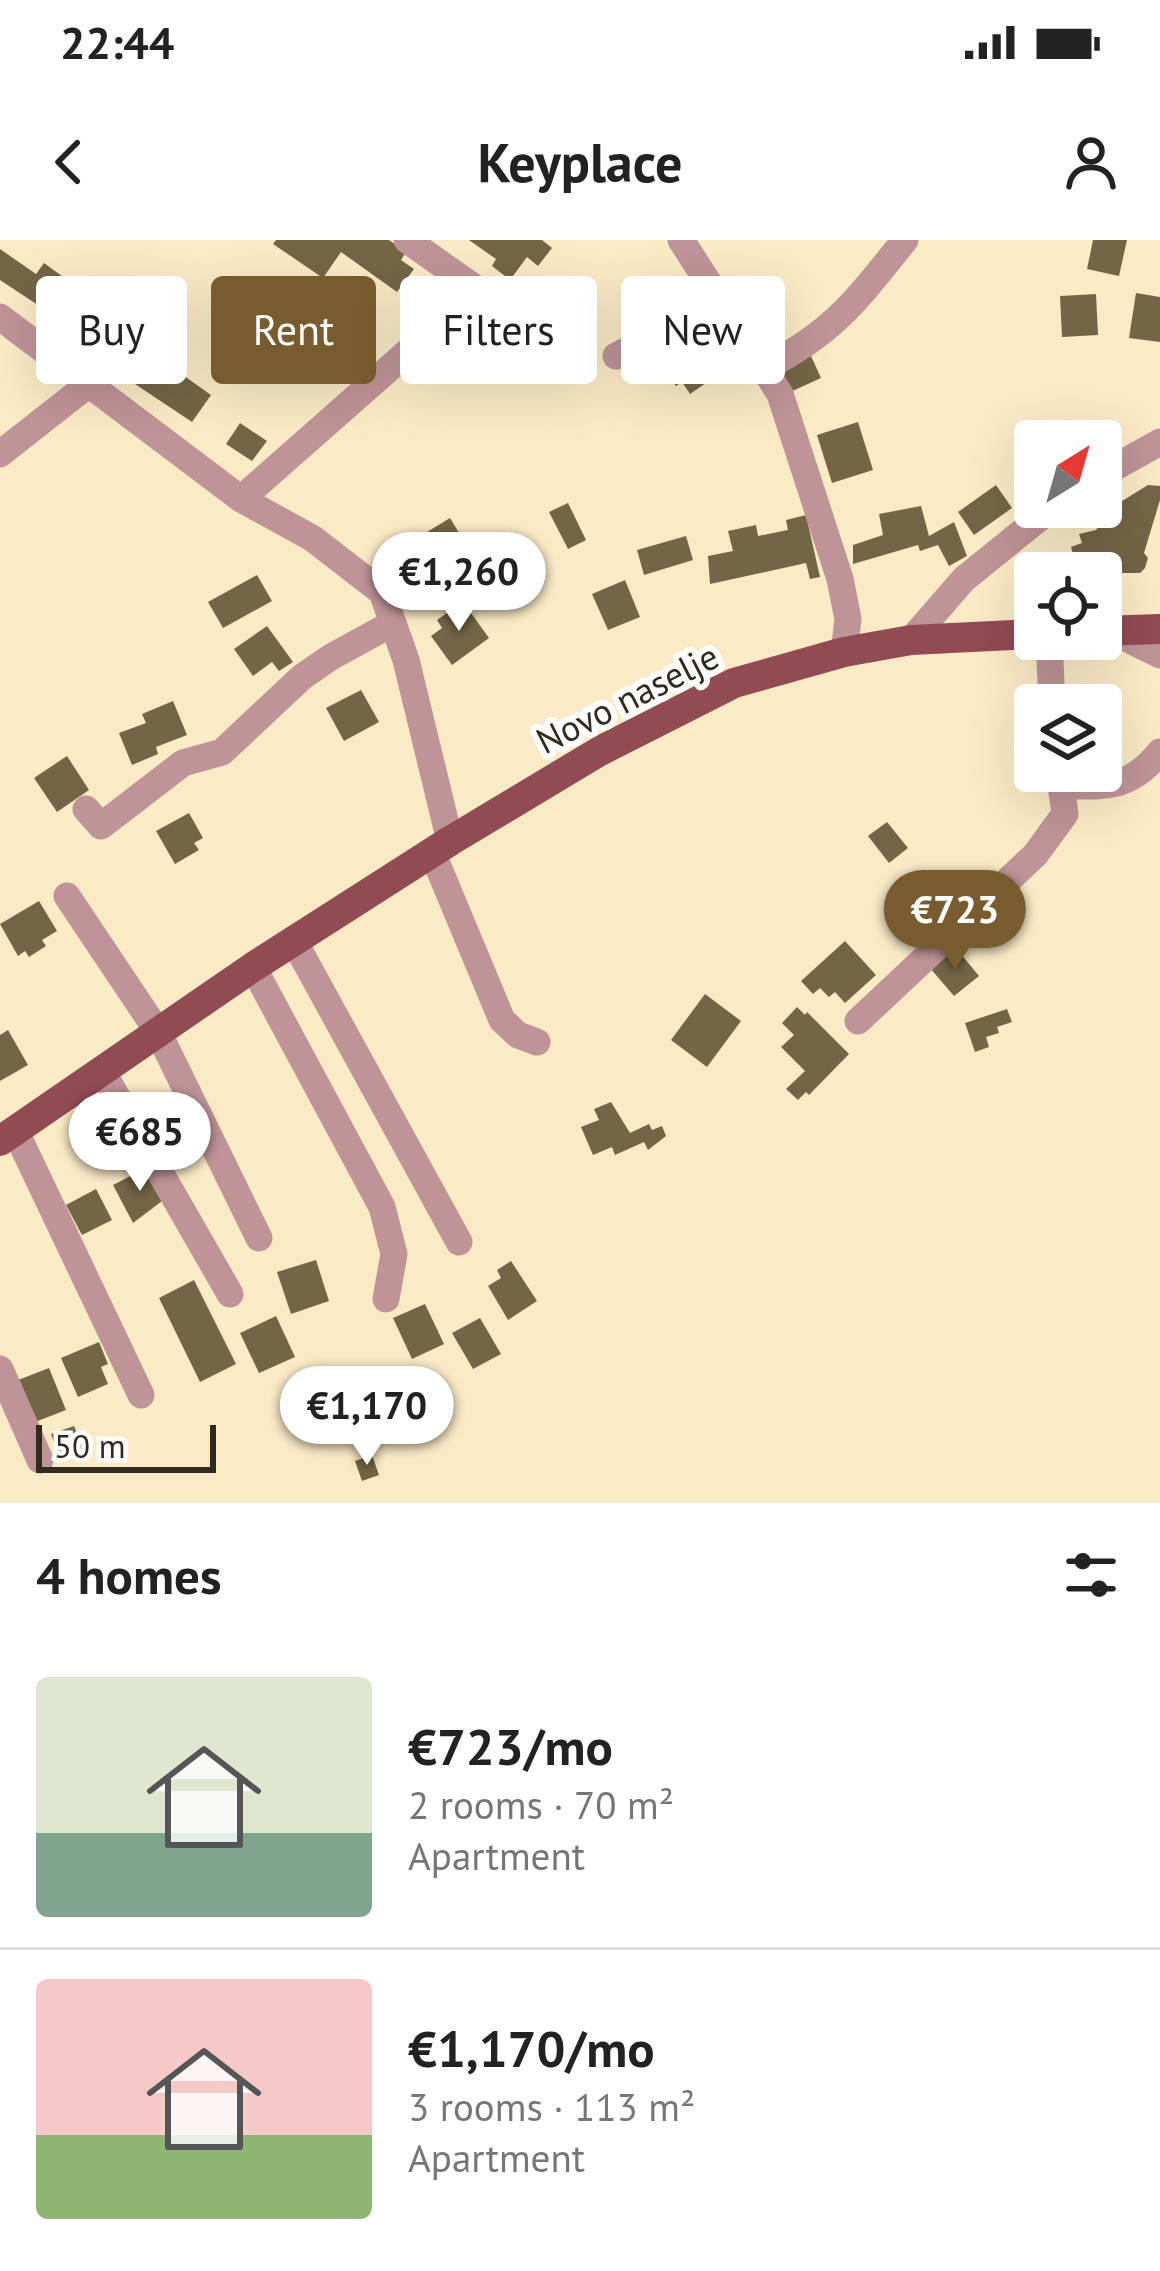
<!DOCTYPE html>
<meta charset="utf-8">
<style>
body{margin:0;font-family:"PT Sans",sans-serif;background:#f6f6f6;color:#222;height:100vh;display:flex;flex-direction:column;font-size:45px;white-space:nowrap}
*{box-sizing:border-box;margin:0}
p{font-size:39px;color:#767676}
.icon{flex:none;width:66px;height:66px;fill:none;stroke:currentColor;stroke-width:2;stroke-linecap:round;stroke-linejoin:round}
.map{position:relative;height:1263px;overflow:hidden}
.panel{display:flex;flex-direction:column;background:#fff;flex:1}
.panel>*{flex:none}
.top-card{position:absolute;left:36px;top:36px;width:1089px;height:108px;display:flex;gap:24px}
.needle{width:78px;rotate:37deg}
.tools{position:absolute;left:1014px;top:180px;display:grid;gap:24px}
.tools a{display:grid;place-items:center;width:108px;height:108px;border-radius:12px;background:#fff;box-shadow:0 12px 48px #0002;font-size:60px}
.scale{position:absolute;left:36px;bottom:30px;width:180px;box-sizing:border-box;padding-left:12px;border:6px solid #312b1e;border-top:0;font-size:33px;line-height:42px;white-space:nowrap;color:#312b1e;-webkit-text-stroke:9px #fff;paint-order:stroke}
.price{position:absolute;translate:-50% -102px;padding:0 27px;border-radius:42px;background:#fff;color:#222;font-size:39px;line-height:78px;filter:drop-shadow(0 3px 6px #0008)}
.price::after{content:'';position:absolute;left:50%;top:72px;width:36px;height:27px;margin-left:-18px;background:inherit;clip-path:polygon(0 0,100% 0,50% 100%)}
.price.active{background:#785c2f;color:#fff}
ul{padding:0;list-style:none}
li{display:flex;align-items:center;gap:36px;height:300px;padding:0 36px}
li+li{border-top:3px solid #e0e0e0}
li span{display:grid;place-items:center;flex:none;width:336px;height:240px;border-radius:12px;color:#555}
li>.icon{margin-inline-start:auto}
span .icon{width:144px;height:144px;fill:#fffc;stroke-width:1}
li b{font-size:51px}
h2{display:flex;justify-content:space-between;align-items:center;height:144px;padding:0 36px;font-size:51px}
.pill{padding:0 42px;border-radius:12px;background:#fff;box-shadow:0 12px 48px #0002;font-size:42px;line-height:108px}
.pill.active{background:#785c2f;color:#fff}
.status{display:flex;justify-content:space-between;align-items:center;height:84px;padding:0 60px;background:#fff;direction:ltr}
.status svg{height:33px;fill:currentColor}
header{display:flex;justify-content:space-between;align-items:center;height:156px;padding:0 36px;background:#fff;font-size:54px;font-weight:800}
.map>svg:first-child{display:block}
.building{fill:#746546}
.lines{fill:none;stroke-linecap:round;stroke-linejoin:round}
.minor{stroke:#bf9497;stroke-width:27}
.major{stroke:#924a53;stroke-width:30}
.labels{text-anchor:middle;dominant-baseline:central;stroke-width:12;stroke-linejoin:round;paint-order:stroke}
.street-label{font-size:36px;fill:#312b1e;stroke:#fff}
</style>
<div class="status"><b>22:44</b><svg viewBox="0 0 49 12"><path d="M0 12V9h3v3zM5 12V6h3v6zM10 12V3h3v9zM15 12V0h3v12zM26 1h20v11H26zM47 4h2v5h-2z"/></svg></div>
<header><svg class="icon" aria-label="back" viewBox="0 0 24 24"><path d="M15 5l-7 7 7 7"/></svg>Keyplace<svg class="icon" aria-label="person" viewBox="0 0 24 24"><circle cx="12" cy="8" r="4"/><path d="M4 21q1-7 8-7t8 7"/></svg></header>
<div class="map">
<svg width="1160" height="1263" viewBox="0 0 1160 1263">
<rect width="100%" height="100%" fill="#faeac6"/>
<path class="building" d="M 276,0 L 389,0 L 406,12 L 401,20 L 414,29 L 397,52 L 341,12 L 323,38 L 273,4 Z
M 469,0 L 542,0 L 552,8 L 538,26 L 527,17 L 510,40 L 492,26 L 496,19 Z
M 1093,0 L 1127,0 L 1119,36 L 1087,29 Z
M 0,9 L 36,34 L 44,23 L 81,50 L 71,64 L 60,57 L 50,73 L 0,40 Z
M 114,45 L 139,62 L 128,76 L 152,92 L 148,99 L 160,106 L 150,121 L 176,138 L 180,133 L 211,155 L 192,182 L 105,124 L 120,102 L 106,92 L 94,109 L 78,98 Z
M 1136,53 L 1160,57 L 1160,102 L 1129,98 Z
M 1096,54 L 1098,95 L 1062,97 L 1060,56 Z
M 700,100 L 722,132 L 690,154 L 682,142 L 676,146 L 665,131 L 671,127 L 668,122 Z
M 811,116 L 821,138 L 788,153 L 778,132 Z
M 858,182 L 873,230 L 832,243 L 817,195 Z
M 240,183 L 267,201 L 252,221 L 226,204 Z
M 996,245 L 1012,268 L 974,295 L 958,272 Z
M 1148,245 L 1160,246 L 1160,260 L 1144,313 L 1148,318 L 1145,328 L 1140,333 L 1078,333 L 1071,307 L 1082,303 L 1079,294 L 1096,290 L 1114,266 Z
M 568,263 L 586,300 L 568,309 L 549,272 Z
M 921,266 L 929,296 L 954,282 L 967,316 L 949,326 L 938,305 L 920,311 L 918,305 L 853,324 L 853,305 L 883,295 L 879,274 Z
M 806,275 L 820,337 L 810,339 L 806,323 L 710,344 L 708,316 L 733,311 L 728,291 L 756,285 L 758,296 L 788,290 L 786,280 Z
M 450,278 L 470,311 L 434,333 L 414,300 Z
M 686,296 L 693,320 L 644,335 L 637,310 Z
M 257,335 L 272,361 L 223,388 L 208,362 Z
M 625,340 L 640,377 L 608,390 L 592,354 Z
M 463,362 L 489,398 L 452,425 L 431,396 L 442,388 L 437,380 Z
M 267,386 L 293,422 L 279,431 L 272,422 L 253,436 L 234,409 Z
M 361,450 L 379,482 L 344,501 L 326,468 Z
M 173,461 L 187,495 L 156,507 L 158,514 L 132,525 L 119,493 L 146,483 L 142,474 Z
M 67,516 L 89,550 L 57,572 L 34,538 Z
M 189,573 L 203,598 L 194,603 L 199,610 L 175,624 L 156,591 Z
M 887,582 L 908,608 L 889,623 L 868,596 Z
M 39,661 L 57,691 L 42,700 L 46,706 L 29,717 L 25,711 L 18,716 L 0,684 Z
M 845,701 L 876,735 L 845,763 L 835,752 L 829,757 L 820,748 L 813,754 L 801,741 Z
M 955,707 L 979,736 L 954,756 L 930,728 Z
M 705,754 L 741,781 L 707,827 L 671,800 Z
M 797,767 L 805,775 L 807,772 L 849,814 L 809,855 L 806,852 L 798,860 L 786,849 L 805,831 L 781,807 L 794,795 L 782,783 Z
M 1007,769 L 1012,782 L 997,787 L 999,793 L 986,797 L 989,807 L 975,812 L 965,783 Z
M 8,790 L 28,825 L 0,841 L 0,795 Z
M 611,862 L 630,893 L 649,884 L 652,890 L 662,886 L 666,896 L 648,910 L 644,902 L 615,915 L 612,907 L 593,915 L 581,887 L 599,880 L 594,869 Z
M 148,927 L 166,958 L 133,983 L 113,945 Z
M 96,949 L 112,980 L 82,995 L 66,965 Z
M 316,1020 L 329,1061 L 291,1074 L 277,1032 Z
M 511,1021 L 537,1061 L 508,1080 L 488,1046 L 501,1038 L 497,1030 Z
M 194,1040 L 236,1124 L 200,1142 L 159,1058 Z
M 425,1064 L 444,1104 L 412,1119 L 393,1078 Z
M 276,1076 L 295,1117 L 259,1133 L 240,1093 Z
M 480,1078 L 501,1114 L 473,1129 L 452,1093 Z
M 99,1102 L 108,1124 L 101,1127 L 108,1144 L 78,1157 L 61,1118 Z
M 49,1128 L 66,1170 L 30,1184 L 13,1142 Z
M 74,1186 L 84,1210 L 60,1219 L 51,1194 Z
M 372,1215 L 379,1235 L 362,1241 L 355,1221 Z"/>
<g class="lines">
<path class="minor" d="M 681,0 L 780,154 L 840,339 L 848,379 L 844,412
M 0,77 L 241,259 L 312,298 L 382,352 L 406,420 L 450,601
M 616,116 L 721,61
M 766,127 C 836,91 857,59 905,0
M 0,214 L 89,144
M 1101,235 L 1160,202
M 241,259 L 478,50 L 407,0
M 1111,391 L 1160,415
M 1049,399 L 1052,465
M 911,400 L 964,339 L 1053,267
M 1061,546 C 1106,546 1129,550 1160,512
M 86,569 L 101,586 L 183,523 L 222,512 L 302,437 L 331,417 L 393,383
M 432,612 L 502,780 L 518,795 L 537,802
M 67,656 L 158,792 L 259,998
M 294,701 L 459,1002
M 253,727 L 382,967 L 394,1014 L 386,1059
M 858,781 L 1035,615 L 1065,574 L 1059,531
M 102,831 L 230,1054
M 15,890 L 141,1155
M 0,1129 L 40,1220"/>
<path class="major" d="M 1101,391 L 1160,389
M 0,901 L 253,727 L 450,601 L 600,511 L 734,443 L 844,412 L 911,400 L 1035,394"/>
</g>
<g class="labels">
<g class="street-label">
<text transform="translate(627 458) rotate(-27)">Novo naselje</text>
</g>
</g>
</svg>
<div class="tools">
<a><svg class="needle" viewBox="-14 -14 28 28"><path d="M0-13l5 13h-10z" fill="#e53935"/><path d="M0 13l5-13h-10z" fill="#767676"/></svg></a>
<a><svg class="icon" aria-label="locate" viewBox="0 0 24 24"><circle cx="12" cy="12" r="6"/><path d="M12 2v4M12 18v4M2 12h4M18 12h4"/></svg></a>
<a><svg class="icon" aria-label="layers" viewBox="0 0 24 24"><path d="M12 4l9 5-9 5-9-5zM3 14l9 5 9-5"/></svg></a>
</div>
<div class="scale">50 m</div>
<b class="price" style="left:459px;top:394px">€1,260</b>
<b class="price active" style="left:955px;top:732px">€723</b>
<b class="price" style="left:140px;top:954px">€685</b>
<b class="price" style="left:367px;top:1228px">€1,170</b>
<div class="top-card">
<a class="pill">Buy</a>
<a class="pill active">Rent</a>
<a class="pill">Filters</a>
<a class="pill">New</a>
</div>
</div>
<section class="panel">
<h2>4 homes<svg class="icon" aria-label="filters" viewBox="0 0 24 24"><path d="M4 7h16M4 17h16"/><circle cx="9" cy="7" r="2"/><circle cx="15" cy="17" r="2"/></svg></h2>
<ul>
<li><span style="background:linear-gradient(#dfe7d0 65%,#7fa58c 0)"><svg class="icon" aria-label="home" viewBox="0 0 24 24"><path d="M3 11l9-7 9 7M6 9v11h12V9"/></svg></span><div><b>€723/mo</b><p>2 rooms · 70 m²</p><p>Apartment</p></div></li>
<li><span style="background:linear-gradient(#f6c9c9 65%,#8fb573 0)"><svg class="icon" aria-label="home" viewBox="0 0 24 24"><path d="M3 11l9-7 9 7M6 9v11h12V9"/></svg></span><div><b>€1,170/mo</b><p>3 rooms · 113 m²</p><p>Apartment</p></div></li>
</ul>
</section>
